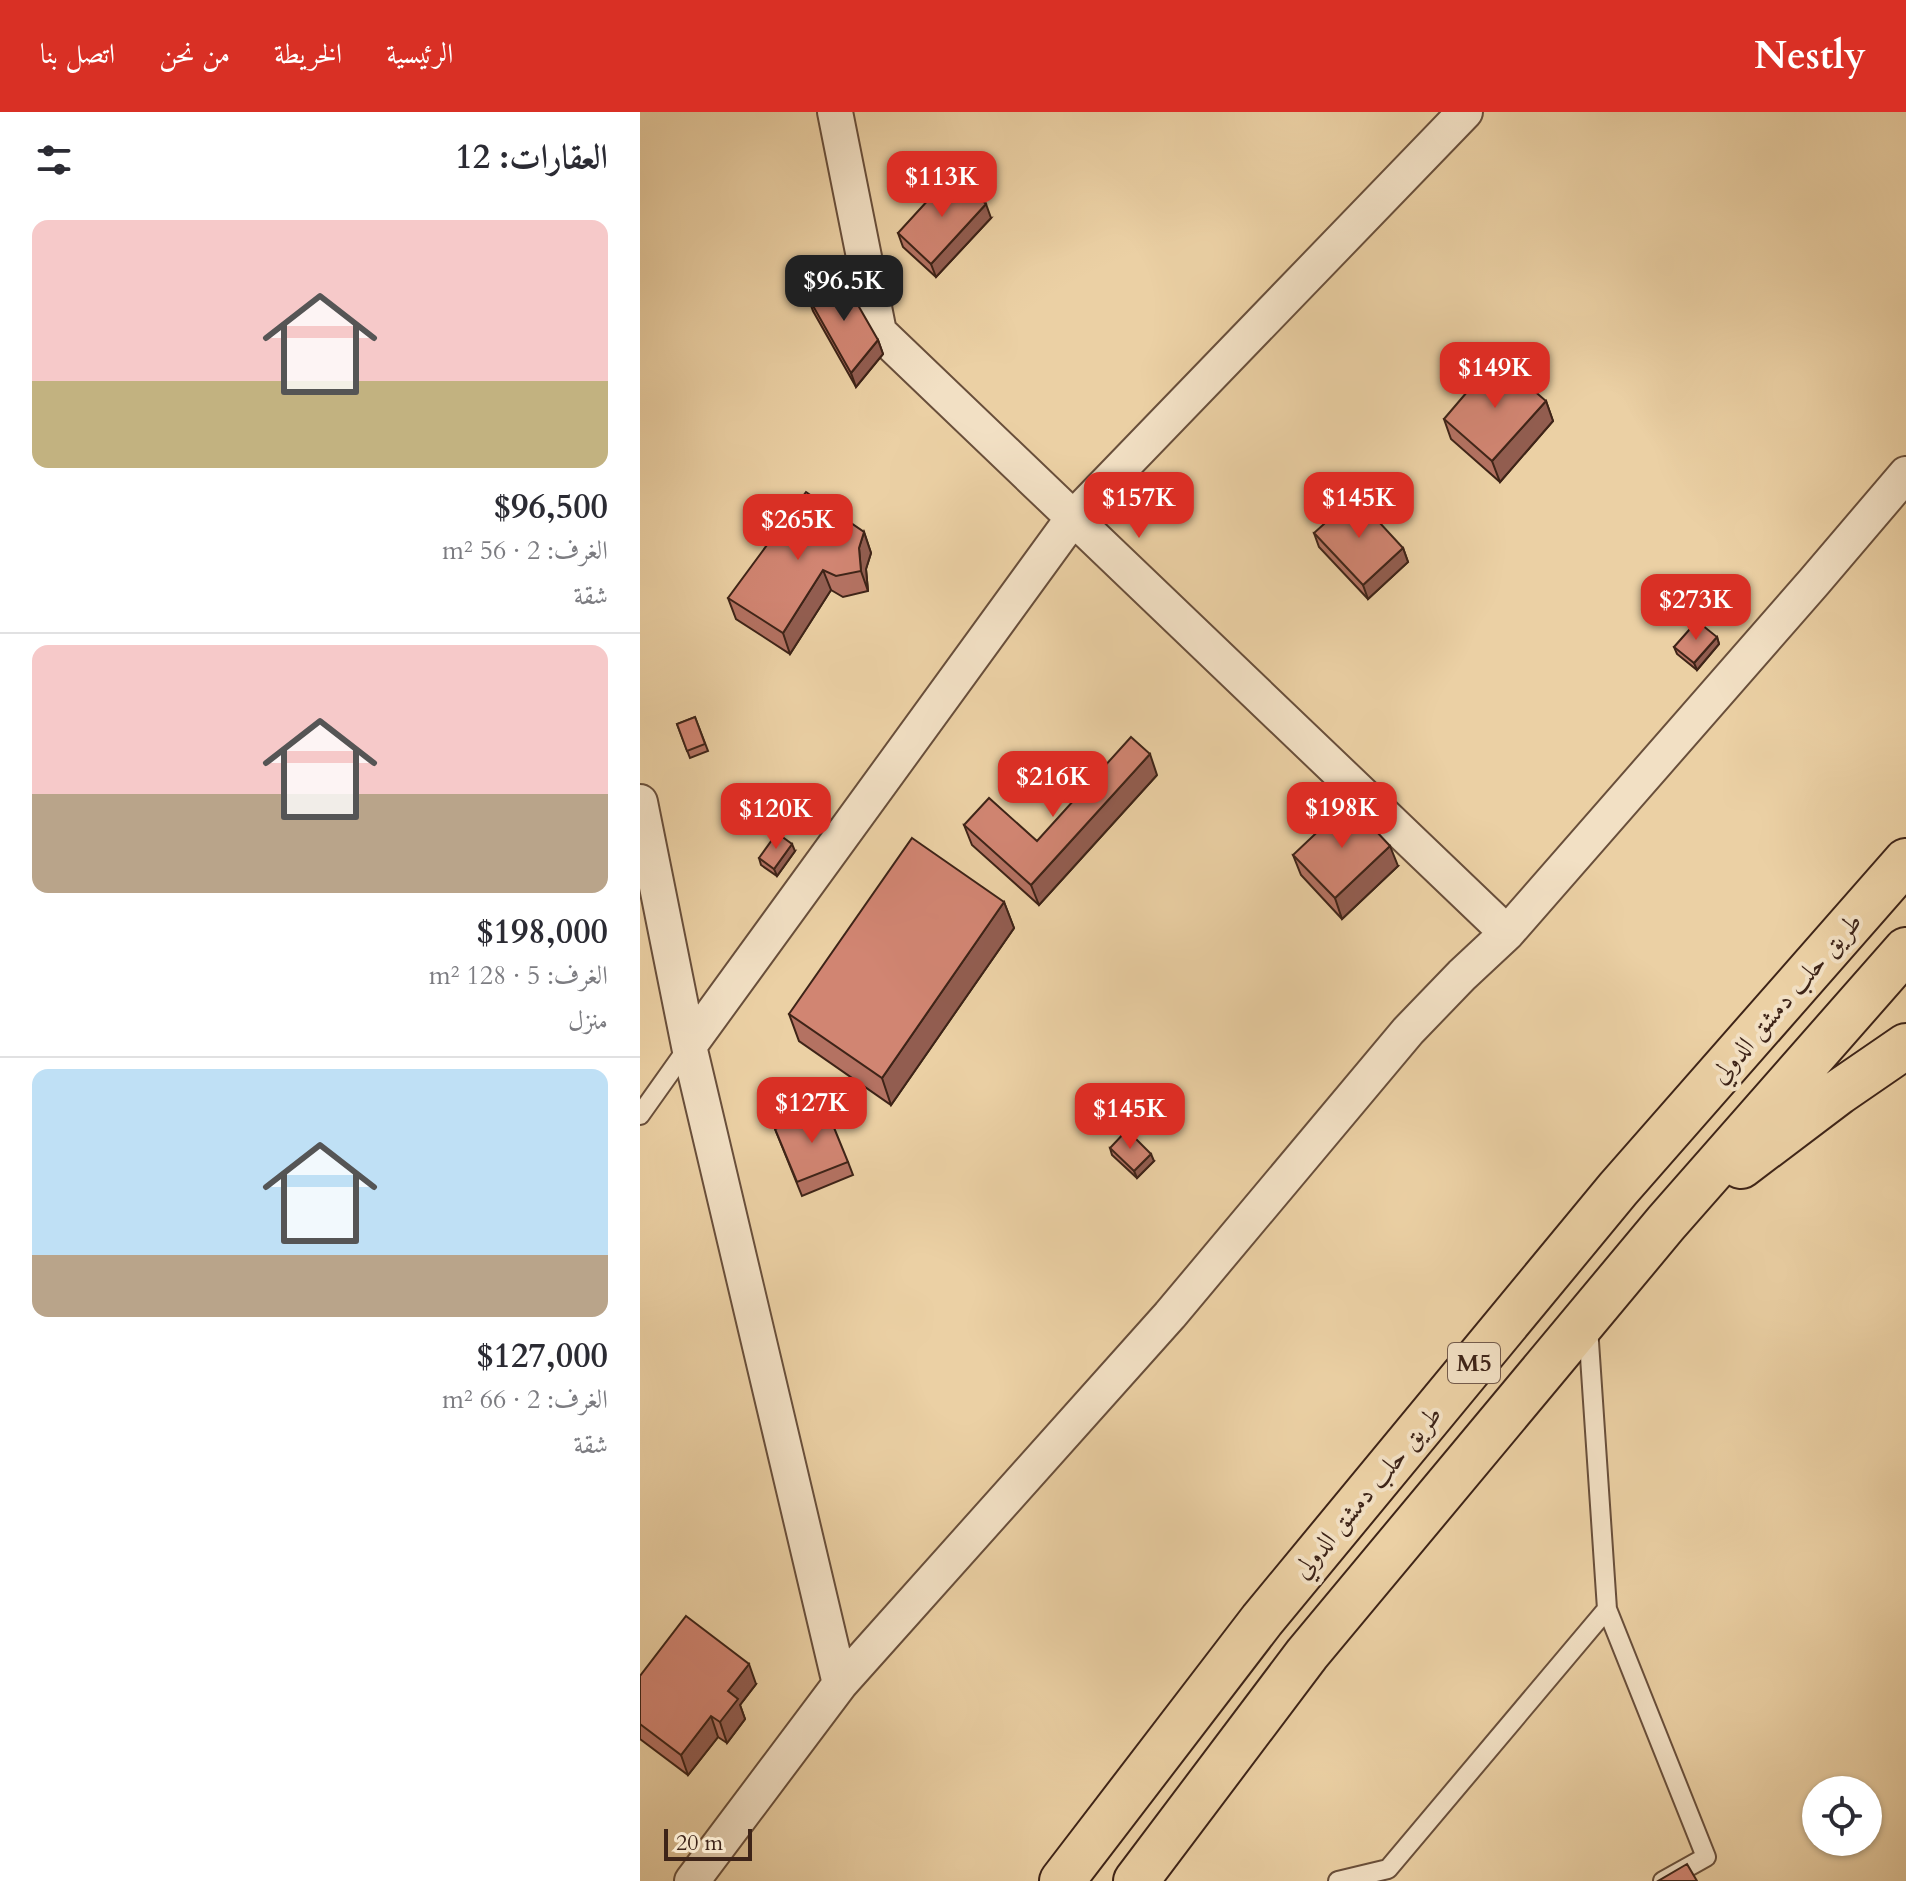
<!DOCTYPE html>
<html lang="ar">
<meta charset="utf-8">
<style>
body{margin:0;font-family:Cardo,Amiri,serif;background:#f2f2f3;color:#2b2b33;direction:rtl;height:100vh;display:flex;flex-direction:column;font-size:30px;white-space:nowrap}
*{box-sizing:border-box;margin:0}
p{font-size:26px;color:#7c7c81}
.icon{flex:none;width:44px;height:44px;fill:none;stroke:currentColor;stroke-width:2;stroke-linecap:round;stroke-linejoin:round}
.map{position:relative;flex:1;overflow:hidden;direction:ltr}
.panel{display:flex;flex-direction:column;background:#fff;width:640px}
.panel>*{flex:none}
.controls{position:absolute;left:1162px;top:1664px;display:grid;gap:16px}
.controls a{display:grid;place-items:center;width:80px;height:80px;border-radius:50%;background:#fff;box-shadow:0 2px 6px #0004;font-size:40px}
.scale{position:absolute;left:24px;bottom:20px;width:88px;box-sizing:border-box;padding-left:8px;border:4px solid #3e2418;border-top:0;font-size:22px;line-height:28px;white-space:nowrap;color:#3e2418;-webkit-text-stroke:6px #f2e0c4;paint-order:stroke}
.price{position:absolute;translate:-50% -68px;padding:0 18px;border-radius:16px;background:#d93025;color:#fff;font-size:26px;line-height:52px;filter:drop-shadow(0 2px 4px #0008)}
.price::after{content:'';position:absolute;left:50%;top:48px;width:24px;height:18px;margin-left:-12px;background:inherit;clip-path:polygon(0 0,100% 0,50% 100%)}
.price.on{background:#222;color:#fff}
ul{padding:0;list-style:none}
li{display:grid;align-content:center;gap:16px;height:424px;padding:0 32px}
li+li{border-top:2px solid #e1e1e2}
li span{display:grid;place-items:center;height:248px;border-radius:16px;color:#555}
li>.icon{margin-inline-start:auto}
span .icon{width:144px;height:144px;fill:#fffc;stroke-width:1}
li b{font-size:34px}
h2{display:flex;justify-content:space-between;align-items:center;height:96px;padding:0 32px;font-size:34px}
header{display:flex;align-items:center;gap:48px;box-sizing:border-box;height:112px;padding:0 40px;background:#d93025;color:#fff}
header strong{font-size:38px}
nav{display:flex;gap:44px;margin-inline-start:auto;font-size:28px}
main{display:flex;flex:1;min-height:0}
.map>svg:first-child{display:block}
.lines{fill:none;stroke-linecap:round;stroke-linejoin:round}
.lane-casing{stroke:#694f3b;stroke-width:22}
.street-casing{stroke:#694f3b;stroke-width:38}
.highway-casing{stroke:#3e2418;stroke-width:48}
.lane{stroke:#f2e0c4;stroke-width:18}
.street{stroke:#f2e0c4;stroke-width:34}
.highway{stroke:#ebd0a4;stroke-width:44}
.wall{fill:#b47262;stroke:#3e2418;stroke-width:2}
.shaded-wall{fill:#925d50;stroke:#3e2418;stroke-width:2}
.building{fill:#d18572;stroke:#3e2418;stroke-width:2}
.labels{text-anchor:middle;dominant-baseline:central;stroke-width:8;stroke-linejoin:round;paint-order:stroke}
.shield{fill:#f2e0c4;stroke:#745c4c;stroke-width:2}
.shield-label{font-size:24px;font-weight:bold;fill:#3e2418}
.street-label{font-size:26px;fill:#3e2418;stroke:#f2e0c4}
</style>
<header>
<strong>Nestly</strong>
<nav><a>الرئيسية</a><a>الخريطة</a><a>من نحن</a><a>اتصل بنا</a></nav>
</header>
<main>
<div class="map">
<svg width="1266" height="1769" viewBox="0 0 1266 1769">
<rect width="100%" height="100%" fill="#ebd0a4"/>
<filter id="stains"><feTurbulence type="fractalNoise" baseFrequency=".0025" numOctaves="4"/><feColorMatrix values="0 0 0 0 .2 0 0 0 0 .09 0 0 0 0 .02 0 0 0 .5 -.17"/></filter>
<radialGradient id="worn" r=".72"><stop offset=".6" stop-color="#630" stop-opacity="0"/><stop offset="1" stop-color="#630" stop-opacity=".3"/></radialGradient>
<g class="lines">
<defs>
<path id="lane" d="M 0,1003 L 49,934
M 967,1497 L 1066,1745 L 1023,1769
M 698,1769 L 748,1757 L 967,1497 L 948,1215"/>
<path id="street" d="M 195,0 L 239,220 L 867,821
M 0,690 L 49,934 L 200,1572 L 530,1203 L 768,919 L 822,863 L 867,821 L 1174,470 L 1266,362
M 49,934 L 433,406 L 825,0
M 52,1769 L 200,1572"/>
<path id="highway" d="M 1101,1054 L 1199,980 L 1266,934
M 422,1769 L 622,1508 L 978,1077 L 1266,749
M 496,1769 L 667,1542 L 1026,1111 L 1266,838"/>
</defs>
<use href="#lane" class="lane-casing"/>
<use href="#street" class="street-casing"/>
<use href="#highway" class="highway-casing"/>
<use href="#lane" class="lane"/>
<use href="#street" class="street"/>
<use href="#highway" class="highway"/>
</g>
<path class="wall" d="M 351,106 L 296,165 L 263,135 L 258,121 Z
M 168,185 L 238,228 L 243,242 L 216,275 L 173,199 Z
M 906,289 L 913,309 L 860,370 L 811,327 L 804,307 Z
M 224,420 L 231,441 L 226,457 L 228,479 L 203,485 L 191,478 L 150,542 L 96,507 L 88,486 Z
M 674,421 L 763,436 L 768,450 L 728,487 L 679,435 Z
M 1077,525 L 1079,532 L 1057,558 L 1037,542 L 1034,535 Z
M 55,605 L 68,639 L 50,646 L 37,612 Z
M 517,663 L 399,793 L 332,733 L 324,713 L 397,729 Z
M 155,739 L 137,764 L 121,753 L 119,746 Z
M 653,743 L 758,754 L 702,807 L 661,763 Z
M 364,790 L 374,816 L 251,993 L 159,929 L 149,902 Z
M 135,1017 L 208,1050 L 213,1063 L 162,1084 Z
M 470,1036 L 514,1049 L 497,1066 L 472,1043 Z
M 0,1564 L 116,1572 L 100,1593 L 105,1607 L 87,1631 L 78,1625 L 48,1663 L 0,1627 Z"/>
<path class="shaded-wall" d="M 346,92 L 351,106 L 296,165 L 291,152 Z
M 238,228 L 243,242 L 216,275 L 211,261 Z
M 906,289 L 913,309 L 860,370 L 852,349 Z
M 224,420 L 231,441 L 226,457 L 228,479 L 221,459 L 219,436 Z
M 763,436 L 768,450 L 728,487 L 723,473 Z
M 183,458 L 191,478 L 150,542 L 143,521 Z
M 1077,525 L 1079,532 L 1057,558 L 1054,551 Z
M 510,642 L 517,663 L 399,793 L 391,773 Z
M 152,732 L 155,739 L 137,764 L 134,757 Z
M 750,734 L 758,754 L 702,807 L 695,786 Z
M 364,790 L 374,816 L 251,993 L 242,966 Z
M 511,1042 L 514,1049 L 497,1066 L 494,1059 Z
M 109,1552 L 116,1572 L 100,1593 L 105,1607 L 87,1631 L 80,1610 L 88,1579 Z
M 71,1604 L 78,1625 L 48,1663 L 41,1643 Z"/>
<path class="building" d="M 312,62 L 346,92 L 291,152 L 258,121 Z
M 203,167 L 238,228 L 211,261 L 168,185 Z
M 856,246 L 906,289 L 852,349 L 804,307 Z
M 166,380 L 224,420 L 219,436 L 221,459 L 196,464 L 183,458 L 143,521 L 88,486 Z
M 715,384 L 763,436 L 723,473 L 674,421 Z
M 1057,509 L 1077,525 L 1054,551 L 1034,535 Z
M 55,605 L 65,632 L 47,639 L 37,612 Z
M 491,625 L 510,642 L 391,773 L 324,713 L 349,686 L 397,729 Z
M 709,690 L 750,734 L 695,786 L 653,743 Z
M 137,721 L 152,732 L 134,757 L 119,746 Z
M 272,726 L 364,790 L 242,966 L 149,902 Z
M 186,996 L 208,1050 L 157,1070 L 135,1017 Z
M 487,1018 L 511,1042 L 494,1059 L 470,1036 Z
M 46,1504 L 109,1552 L 88,1579 L 98,1587 L 80,1610 L 71,1604 L 41,1643 L 0,1612 L 0,1564 Z
M 1047,1752 L 1057,1769 L 1018,1769 Z"/>
<g class="labels">
<rect class="shield" x="808" y="1231" width="52" height="40" rx="6"/>
<g class="shield-label">
<text x="834" y="1251">M5</text>
</g>
<g class="street-label">
<text transform="translate(1146 886) rotate(-49)">طريق حلب دمشق الدولي</text>
<text transform="translate(727 1380) rotate(-50)">طريق حلب دمشق الدولي</text>
</g>
</g>
<rect width="100%" height="100%" filter="url(#stains)"/>
<rect width="100%" height="100%" fill="url(#worn)"/>
</svg>
<div class="controls">
<a><svg class="icon" aria-label="locate" viewBox="0 0 24 24"><circle cx="12" cy="12" r="6"/><path d="M12 2v4M12 18v4M2 12h4M18 12h4"/></svg></a>
</div>
<div class="scale">20 m</div>
<b class="price" style="left:302px;top:107px">$113K</b>
<b class="price on" style="left:204px;top:211px">$96.5K</b>
<b class="price" style="left:855px;top:298px">$149K</b>
<b class="price" style="left:499px;top:428px">$157K</b>
<b class="price" style="left:719px;top:428px">$145K</b>
<b class="price" style="left:158px;top:450px">$265K</b>
<b class="price" style="left:1056px;top:530px">$273K</b>
<b class="price" style="left:413px;top:707px">$216K</b>
<b class="price" style="left:702px;top:738px">$198K</b>
<b class="price" style="left:136px;top:739px">$120K</b>
<b class="price" style="left:172px;top:1033px">$127K</b>
<b class="price" style="left:490px;top:1039px">$145K</b>
</div>
<section class="panel">
<h2>العقارات: 12<svg class="icon" aria-label="filters" viewBox="0 0 24 24"><path d="M4 7h16M4 17h16"/><circle cx="9" cy="7" r="2"/><circle cx="15" cy="17" r="2"/></svg></h2>
<ul>
<li><span style="background:linear-gradient(#f6c9c9 65%,#c2b280 0)"><svg class="icon" aria-label="home" viewBox="0 0 24 24"><path d="M3 11l9-7 9 7M6 9v11h12V9"/></svg></span><div><b>$96,500</b><p>الغرف: 2 · 56 m²</p><p>شقة</p></div></li>
<li><span style="background:linear-gradient(#f6c9c9 60%,#b9a48a 0)"><svg class="icon" aria-label="home" viewBox="0 0 24 24"><path d="M3 11l9-7 9 7M6 9v11h12V9"/></svg></span><div><b>$198,000</b><p>الغرف: 5 · 128 m²</p><p>منزل</p></div></li>
<li><span style="background:linear-gradient(#bfe0f5 75%,#b9a48a 0)"><svg class="icon" aria-label="home" viewBox="0 0 24 24"><path d="M3 11l9-7 9 7M6 9v11h12V9"/></svg></span><div><b>$127,000</b><p>الغرف: 2 · 66 m²</p><p>شقة</p></div></li>
</ul>
</section>
</main>
